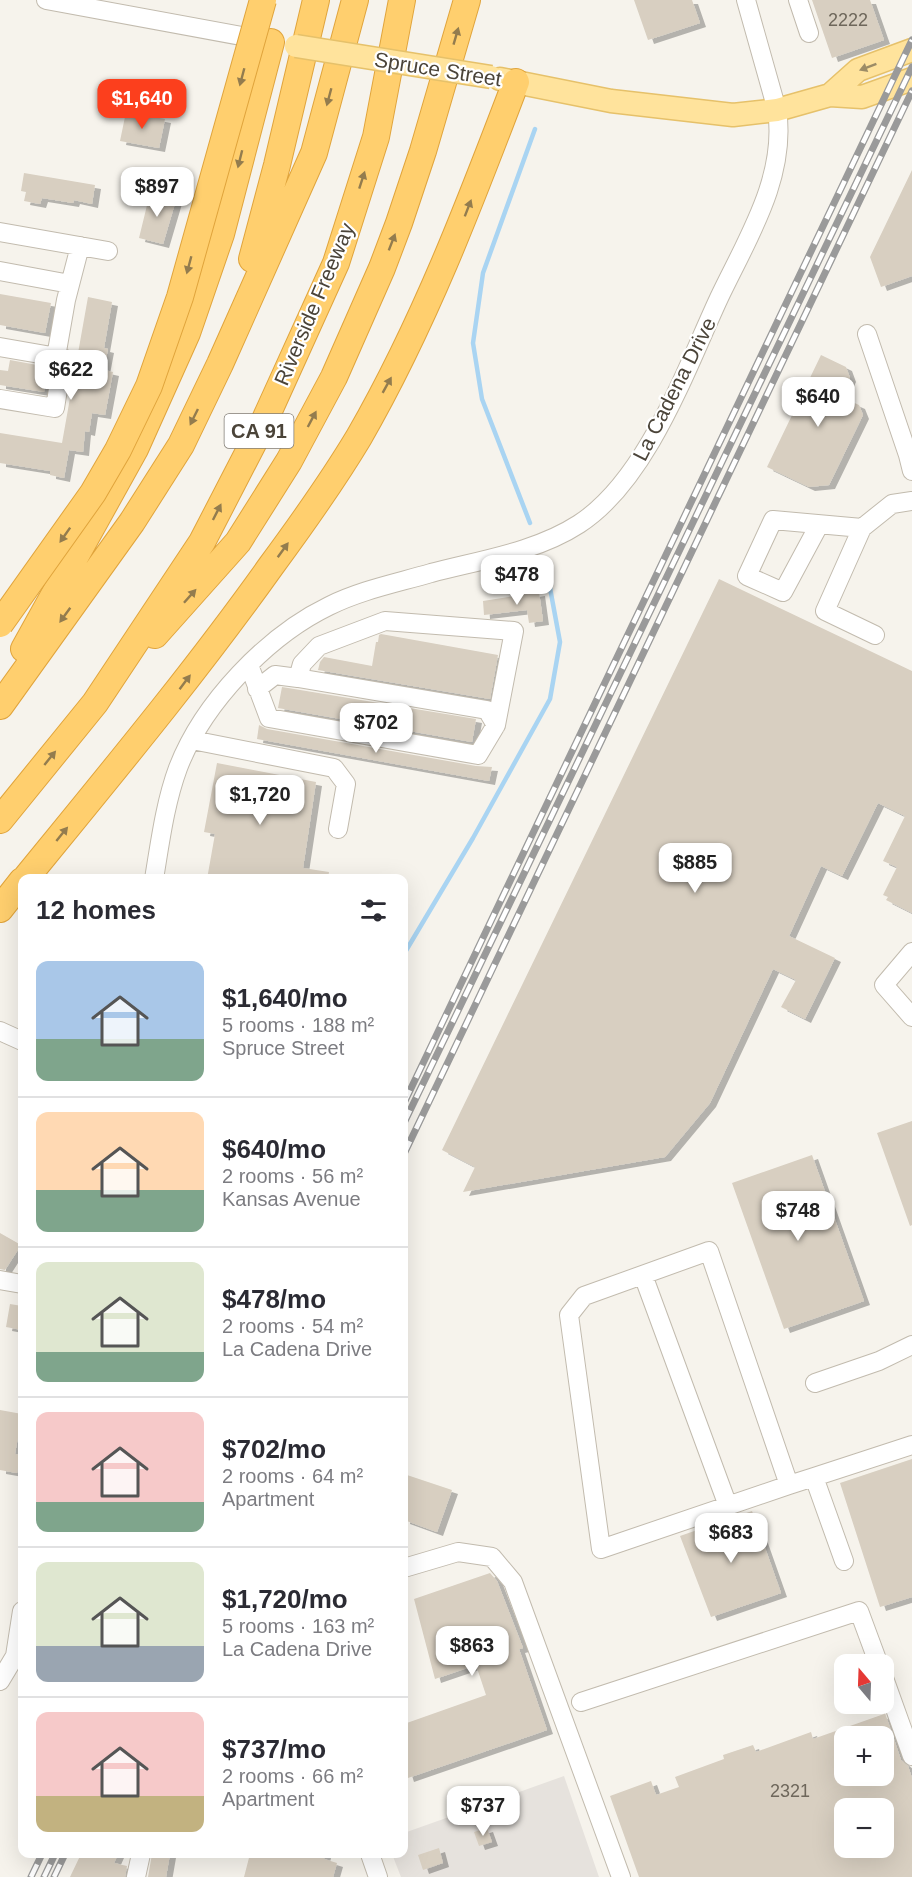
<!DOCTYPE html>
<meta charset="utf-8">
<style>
body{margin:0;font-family:Helvetica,sans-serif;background:#f7f7f7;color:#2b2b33;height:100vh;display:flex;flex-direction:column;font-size:22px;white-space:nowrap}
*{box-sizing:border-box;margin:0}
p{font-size:20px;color:#7c7c81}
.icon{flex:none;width:33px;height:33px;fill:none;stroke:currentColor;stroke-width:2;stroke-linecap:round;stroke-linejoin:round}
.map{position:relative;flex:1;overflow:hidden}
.side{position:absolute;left:18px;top:874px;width:390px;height:984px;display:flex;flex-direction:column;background:#fff;border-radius:12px;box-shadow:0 6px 24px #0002}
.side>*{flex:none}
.needle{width:39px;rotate:341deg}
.buttons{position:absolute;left:834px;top:1654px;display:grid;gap:12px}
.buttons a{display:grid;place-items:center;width:60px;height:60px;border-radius:12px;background:#fff;box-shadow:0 6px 24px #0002;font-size:30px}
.price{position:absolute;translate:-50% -51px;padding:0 14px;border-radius:12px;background:#fff;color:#222;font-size:20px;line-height:39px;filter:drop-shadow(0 2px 3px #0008)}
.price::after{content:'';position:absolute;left:50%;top:36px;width:18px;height:14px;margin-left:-9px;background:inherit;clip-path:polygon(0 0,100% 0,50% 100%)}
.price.current{background:#fc3f1d;color:#fff}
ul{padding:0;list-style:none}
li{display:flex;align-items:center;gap:18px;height:150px;padding:0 18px}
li+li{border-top:2px solid #e1e1e2}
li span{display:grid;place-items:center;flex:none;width:168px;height:120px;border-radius:12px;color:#555}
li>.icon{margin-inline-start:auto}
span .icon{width:72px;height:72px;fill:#fffc;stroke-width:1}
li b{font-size:26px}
h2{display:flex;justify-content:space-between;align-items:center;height:72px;padding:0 18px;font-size:26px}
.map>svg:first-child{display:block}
.industrial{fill:#e6e2dd}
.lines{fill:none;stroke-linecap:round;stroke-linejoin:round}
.stream{stroke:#a9d4f2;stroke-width:4.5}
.building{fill:#d8cfc1;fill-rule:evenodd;filter:url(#shadow)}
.minor-casing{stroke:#c2bbae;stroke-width:20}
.major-casing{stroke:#e6c16a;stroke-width:25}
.highway-casing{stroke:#e0a43c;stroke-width:28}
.minor{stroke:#fff;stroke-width:18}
.major{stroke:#ffe39c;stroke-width:22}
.highway{stroke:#ffcf6e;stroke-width:26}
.rail-casing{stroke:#9a9a9a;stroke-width:7}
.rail{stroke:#fff;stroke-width:4.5;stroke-dasharray:14;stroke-linecap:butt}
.major-bridge-casing{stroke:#e6c16a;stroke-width:25;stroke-linecap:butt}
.highway-bridge-casing{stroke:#e0a43c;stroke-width:28;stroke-linecap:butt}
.major-bridge{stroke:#ffe39c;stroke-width:22}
.highway-bridge{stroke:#ffcf6e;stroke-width:26}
.oneway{fill:#937c4e}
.oneway2{fill:#9c8c66}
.labels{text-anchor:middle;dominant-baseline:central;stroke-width:4.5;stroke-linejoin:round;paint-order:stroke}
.number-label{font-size:18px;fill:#6e675b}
.shield{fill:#fff;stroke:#817c74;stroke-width:1.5}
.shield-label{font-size:20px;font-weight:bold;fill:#4b4439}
.street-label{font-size:21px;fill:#4b4439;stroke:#fff}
</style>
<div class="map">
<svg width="912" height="1877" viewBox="0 0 912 1877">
<defs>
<filter id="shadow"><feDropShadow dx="6" dy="4" stdDeviation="0" flood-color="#0004"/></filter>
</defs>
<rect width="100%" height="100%" fill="#f6f3ec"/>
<path class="industrial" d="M 564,1776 L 599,1877 L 401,1877 L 392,1854 L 404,1854 L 404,1833 Z"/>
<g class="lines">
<path class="stream" d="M 530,523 L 482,399 L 473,343 L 483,273 L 535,129
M 404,954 L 473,838 L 550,699 L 560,642 L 545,561"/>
</g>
<path class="building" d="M 634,0 L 692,0 L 700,23 L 648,40 Z
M 812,0 L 870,0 L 884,40 L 832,58 Z
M 126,112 L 165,119 L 159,148 L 120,141 Z
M 912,170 L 912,276 L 881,287 L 870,257 Z
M 24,173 L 95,185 L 92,204 L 74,200 L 73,203 L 42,198 L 40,204 L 24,201 L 26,192 L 21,191 Z
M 150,193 L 176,200 L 163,244 L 139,238 Z
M 0,294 L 51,303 L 45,333 L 0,325 Z
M 88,297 L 112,302 L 104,348 L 108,349 L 104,370 L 113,372 L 105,415 L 92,413 L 89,432 L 85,431 L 83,452 L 69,450 L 64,478 L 50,475 L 50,471 L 0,463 L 0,433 L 62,443 Z
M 821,355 L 846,367 L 850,378 L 841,397 L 859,405 L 863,415 L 829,485 L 809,487 L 767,467 Z
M 10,360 L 48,367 L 44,392 L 0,385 L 0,370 L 8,371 Z
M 719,579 L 912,671 L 912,913 L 886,900 L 888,897 L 883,895 L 897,867 L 883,861 L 905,816 L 878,803 L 842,876 L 821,866 L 789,936 L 835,958 L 805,1019 L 781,1007 L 796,980 L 773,969 L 710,1103 L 665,1157 L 463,1192 L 475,1167 L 442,1150 Z
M 539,592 L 543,621 L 529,623 L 527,610 L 484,615 L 483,601 Z
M 381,634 L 498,655 L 490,699 L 318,670 L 320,662 L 324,657 L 372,666 L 376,642 L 378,642 L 379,635 Z
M 282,687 L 476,719 L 472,742 L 278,708 Z
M 259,725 L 267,729 L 476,766 L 492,767 L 489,781 L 257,739 Z
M 217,763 L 316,782 L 303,868 L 329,872 L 328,879 L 207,879 L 215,834 L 204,832 Z
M 912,1121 L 912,1225 L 910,1226 L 877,1133 Z
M 812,1155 L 864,1301 L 784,1329 L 732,1183 Z
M 0,1233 L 21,1245 L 5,1270 L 0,1269 Z
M 10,1304 L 22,1306 L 22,1330 L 6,1327 Z
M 0,1410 L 22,1414 L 15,1454 L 20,1455 L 17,1473 L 0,1470 Z
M 912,1459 L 912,1597 L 880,1607 L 840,1483 Z
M 404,1474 L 452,1490 L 437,1532 L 404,1520 Z
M 752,1511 L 781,1593 L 711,1617 L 680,1536 Z
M 490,1573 L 497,1581 L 523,1648 L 519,1649 L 547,1730 L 408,1778 L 404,1765 L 404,1724 L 486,1695 L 476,1665 L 435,1679 L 414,1599 Z
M 884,1710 L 901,1760 L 908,1766 L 912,1778 L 912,1877 L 639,1877 L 610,1796 L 651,1781 L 656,1795 L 679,1787 L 675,1777 L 724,1759 L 723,1755 L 753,1745 L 756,1752 L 811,1732 L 813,1739 L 884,1714 ZM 844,1737 L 884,1737 L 884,1776 L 844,1776 ZM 844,1809 L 884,1809 L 884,1848 L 844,1848 Z
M 487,1828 L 492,1842 L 479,1846 L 474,1832 Z
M 439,1848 L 443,1863 L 423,1870 L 418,1855 Z
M 81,1854 L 118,1854 L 114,1863 L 127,1866 L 125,1877 L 70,1877 Z
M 152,1854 L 170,1854 L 166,1877 L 148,1877 Z
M 250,1854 L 325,1854 L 324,1859 L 337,1863 L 333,1877 L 244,1877 Z"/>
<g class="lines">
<defs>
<path id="minor" d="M 46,0 L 263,40
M 798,0 L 809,33
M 0,232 L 108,251
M 0,271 L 70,284
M 867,334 L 908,455 L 912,471
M 0,347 L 63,358 L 55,408 L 0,399
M 56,357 L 66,300 L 80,246
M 819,525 L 783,592 L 747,576 L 773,520 L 862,528
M 875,635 L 825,611 L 862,528 L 892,504 L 912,501
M 249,665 L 269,718 L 478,755 L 496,725 L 487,710 L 298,678 L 275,675 L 257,689
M 298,678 L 302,664 L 319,646 L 385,621 L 514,631 L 496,725
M 192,740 L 334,768 L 346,784 L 338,829
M 154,879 C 160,843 165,803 178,768 C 203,703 267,636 329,606 C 361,590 397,583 431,573 C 480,560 536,552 579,524 C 647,480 686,369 719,298 C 747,239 787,177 777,110 L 746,0
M 912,952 L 884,985 L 912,1017
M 0,1031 L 22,1041
M 643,1275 L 728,1506
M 0,1280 L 22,1284
M 815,1383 L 879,1361 L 912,1345
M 789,1485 L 709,1251 L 584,1296 L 569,1315 L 601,1549 L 789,1485 L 814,1477
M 844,1561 L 814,1477 L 912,1445
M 404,1568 L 458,1552 L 492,1557 L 513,1582 L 621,1877
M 884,1678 L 912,1756
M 0,1681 L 15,1656 L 22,1611
M 581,1702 L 859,1611 L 879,1665
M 370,1854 L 378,1877
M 136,1877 L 141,1854"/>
<path id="major" d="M 500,79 L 611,101 L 733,115 L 777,110 L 830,95 L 858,70 L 912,50
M 830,95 L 862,97 L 912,79"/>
<path id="highway" d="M 252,259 L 277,165 L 316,0
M 155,635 L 238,542 L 289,461 L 334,377 L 382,268 L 399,223 L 423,151 L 467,0
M 24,649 L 135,449 L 187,333 L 221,234 L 271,42
M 0,706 L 132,522 L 181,445 L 220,364 L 314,153 L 355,0
M 0,820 L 95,703 L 202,542 L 263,424 L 336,263 L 376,137 L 402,0
M 25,879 C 109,776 194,674 271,566 C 302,524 332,482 359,437 C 424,324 470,203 516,82
M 0,909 L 22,881"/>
</defs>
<use href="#minor" class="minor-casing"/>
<use href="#major" class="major-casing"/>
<use href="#highway" class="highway-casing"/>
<use href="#minor" class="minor"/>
<use href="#major" class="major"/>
<use href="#highway" class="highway"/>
<defs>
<path id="rail" d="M 404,1103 L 912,40
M 404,1123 L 912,67
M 404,1154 L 912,91
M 31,1877 L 42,1854
M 44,1877 L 55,1854
M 54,1877 L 65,1854"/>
</defs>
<use href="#rail" class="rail-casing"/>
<use href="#rail" class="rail"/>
<defs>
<path id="major-bridge" d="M 296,46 L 491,77"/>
<path id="highway-bridge" d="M 0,624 L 93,493 L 118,450 L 149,386 L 180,297 L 263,0"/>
</defs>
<use href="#major-bridge" class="major-bridge-casing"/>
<use href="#highway-bridge" class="highway-bridge-casing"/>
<use href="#major-bridge" class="major-bridge"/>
<use href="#highway-bridge" class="highway-bridge"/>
</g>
<defs><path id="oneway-solid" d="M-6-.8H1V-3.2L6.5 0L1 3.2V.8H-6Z" transform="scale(1.5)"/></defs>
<g class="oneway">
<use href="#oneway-solid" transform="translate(456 36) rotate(-74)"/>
<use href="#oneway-solid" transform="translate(242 77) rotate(105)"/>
<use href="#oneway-solid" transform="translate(329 97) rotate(105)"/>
<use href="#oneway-solid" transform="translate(240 159) rotate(104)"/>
<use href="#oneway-solid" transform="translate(362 180) rotate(-72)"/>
<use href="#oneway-solid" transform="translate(468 208) rotate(-69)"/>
<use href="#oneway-solid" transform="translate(392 242) rotate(-69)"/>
<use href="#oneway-solid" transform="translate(189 265) rotate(105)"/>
<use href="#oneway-solid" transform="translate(387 385) rotate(-61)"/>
<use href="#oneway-solid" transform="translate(194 417) rotate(116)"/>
<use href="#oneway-solid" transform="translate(312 419) rotate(-62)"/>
<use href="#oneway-solid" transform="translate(217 512) rotate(-63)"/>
<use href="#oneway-solid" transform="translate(65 535) rotate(125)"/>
<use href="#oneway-solid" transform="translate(283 550) rotate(-54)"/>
<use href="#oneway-solid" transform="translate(190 596) rotate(-48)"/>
<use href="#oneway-solid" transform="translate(65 615) rotate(126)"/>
<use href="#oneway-solid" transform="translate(185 682) rotate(-53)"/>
<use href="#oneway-solid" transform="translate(50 758) rotate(-51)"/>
<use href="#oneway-solid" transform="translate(62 834) rotate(-51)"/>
</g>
<use class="oneway2" href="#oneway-solid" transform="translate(868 67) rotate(159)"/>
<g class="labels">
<g class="number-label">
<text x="848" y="20">2222</text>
<text x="790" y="1791">2321</text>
</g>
<rect class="shield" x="224.5" y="414" width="69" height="34" rx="4.5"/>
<g class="shield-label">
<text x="259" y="431">CA 91</text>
</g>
<g class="street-label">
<text transform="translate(438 69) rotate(9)">Spruce Street</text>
<text transform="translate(314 304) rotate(-67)">Riverside Freeway</text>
<text transform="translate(674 389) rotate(-63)">La Cadena Drive</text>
</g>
</g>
</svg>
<div class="buttons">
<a><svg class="needle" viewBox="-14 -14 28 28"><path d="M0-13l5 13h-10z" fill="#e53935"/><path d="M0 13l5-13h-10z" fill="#7c7c81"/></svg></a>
<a>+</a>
<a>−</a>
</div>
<b class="price current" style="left:142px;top:130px">$1,640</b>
<b class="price" style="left:157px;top:218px">$897</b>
<b class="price" style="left:71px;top:401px">$622</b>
<b class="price" style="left:818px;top:428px">$640</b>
<b class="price" style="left:517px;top:606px">$478</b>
<b class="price" style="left:376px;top:754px">$702</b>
<b class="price" style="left:260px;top:826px">$1,720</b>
<b class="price" style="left:695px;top:894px">$885</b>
<b class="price" style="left:798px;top:1242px">$748</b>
<b class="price" style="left:731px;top:1564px">$683</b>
<b class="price" style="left:472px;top:1677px">$863</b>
<b class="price" style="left:483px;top:1837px">$737</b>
<section class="side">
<h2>12 homes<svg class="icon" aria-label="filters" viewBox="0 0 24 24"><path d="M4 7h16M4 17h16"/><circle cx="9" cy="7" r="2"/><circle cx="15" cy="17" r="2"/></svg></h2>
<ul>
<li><span style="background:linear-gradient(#a9c7e8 65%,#7fa58c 0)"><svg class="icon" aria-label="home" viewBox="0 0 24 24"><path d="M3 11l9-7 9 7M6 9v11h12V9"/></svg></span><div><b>$1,640/mo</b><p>5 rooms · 188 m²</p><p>Spruce Street</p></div></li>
<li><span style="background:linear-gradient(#ffd9b3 65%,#7fa58c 0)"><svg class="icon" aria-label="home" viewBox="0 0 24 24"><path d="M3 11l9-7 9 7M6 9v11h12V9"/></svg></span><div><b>$640/mo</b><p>2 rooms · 56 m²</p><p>Kansas Avenue</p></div></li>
<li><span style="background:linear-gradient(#dfe7d0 75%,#7fa58c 0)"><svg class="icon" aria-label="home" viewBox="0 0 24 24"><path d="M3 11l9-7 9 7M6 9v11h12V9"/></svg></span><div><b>$478/mo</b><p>2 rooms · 54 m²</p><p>La Cadena Drive</p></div></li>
<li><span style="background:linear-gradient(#f6c9c9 75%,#7fa58c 0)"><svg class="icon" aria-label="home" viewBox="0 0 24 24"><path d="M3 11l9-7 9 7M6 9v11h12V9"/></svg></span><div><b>$702/mo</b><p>2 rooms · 64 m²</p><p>Apartment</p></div></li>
<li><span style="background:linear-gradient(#dfe7d0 70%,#9aa5b1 0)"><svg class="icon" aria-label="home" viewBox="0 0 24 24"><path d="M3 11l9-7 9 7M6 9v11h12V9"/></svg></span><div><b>$1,720/mo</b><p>5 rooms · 163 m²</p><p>La Cadena Drive</p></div></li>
<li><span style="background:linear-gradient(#f6c9c9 70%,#c2b280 0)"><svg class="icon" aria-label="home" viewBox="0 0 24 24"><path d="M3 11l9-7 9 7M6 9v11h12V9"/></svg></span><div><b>$737/mo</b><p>2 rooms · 66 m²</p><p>Apartment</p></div></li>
</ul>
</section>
</div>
